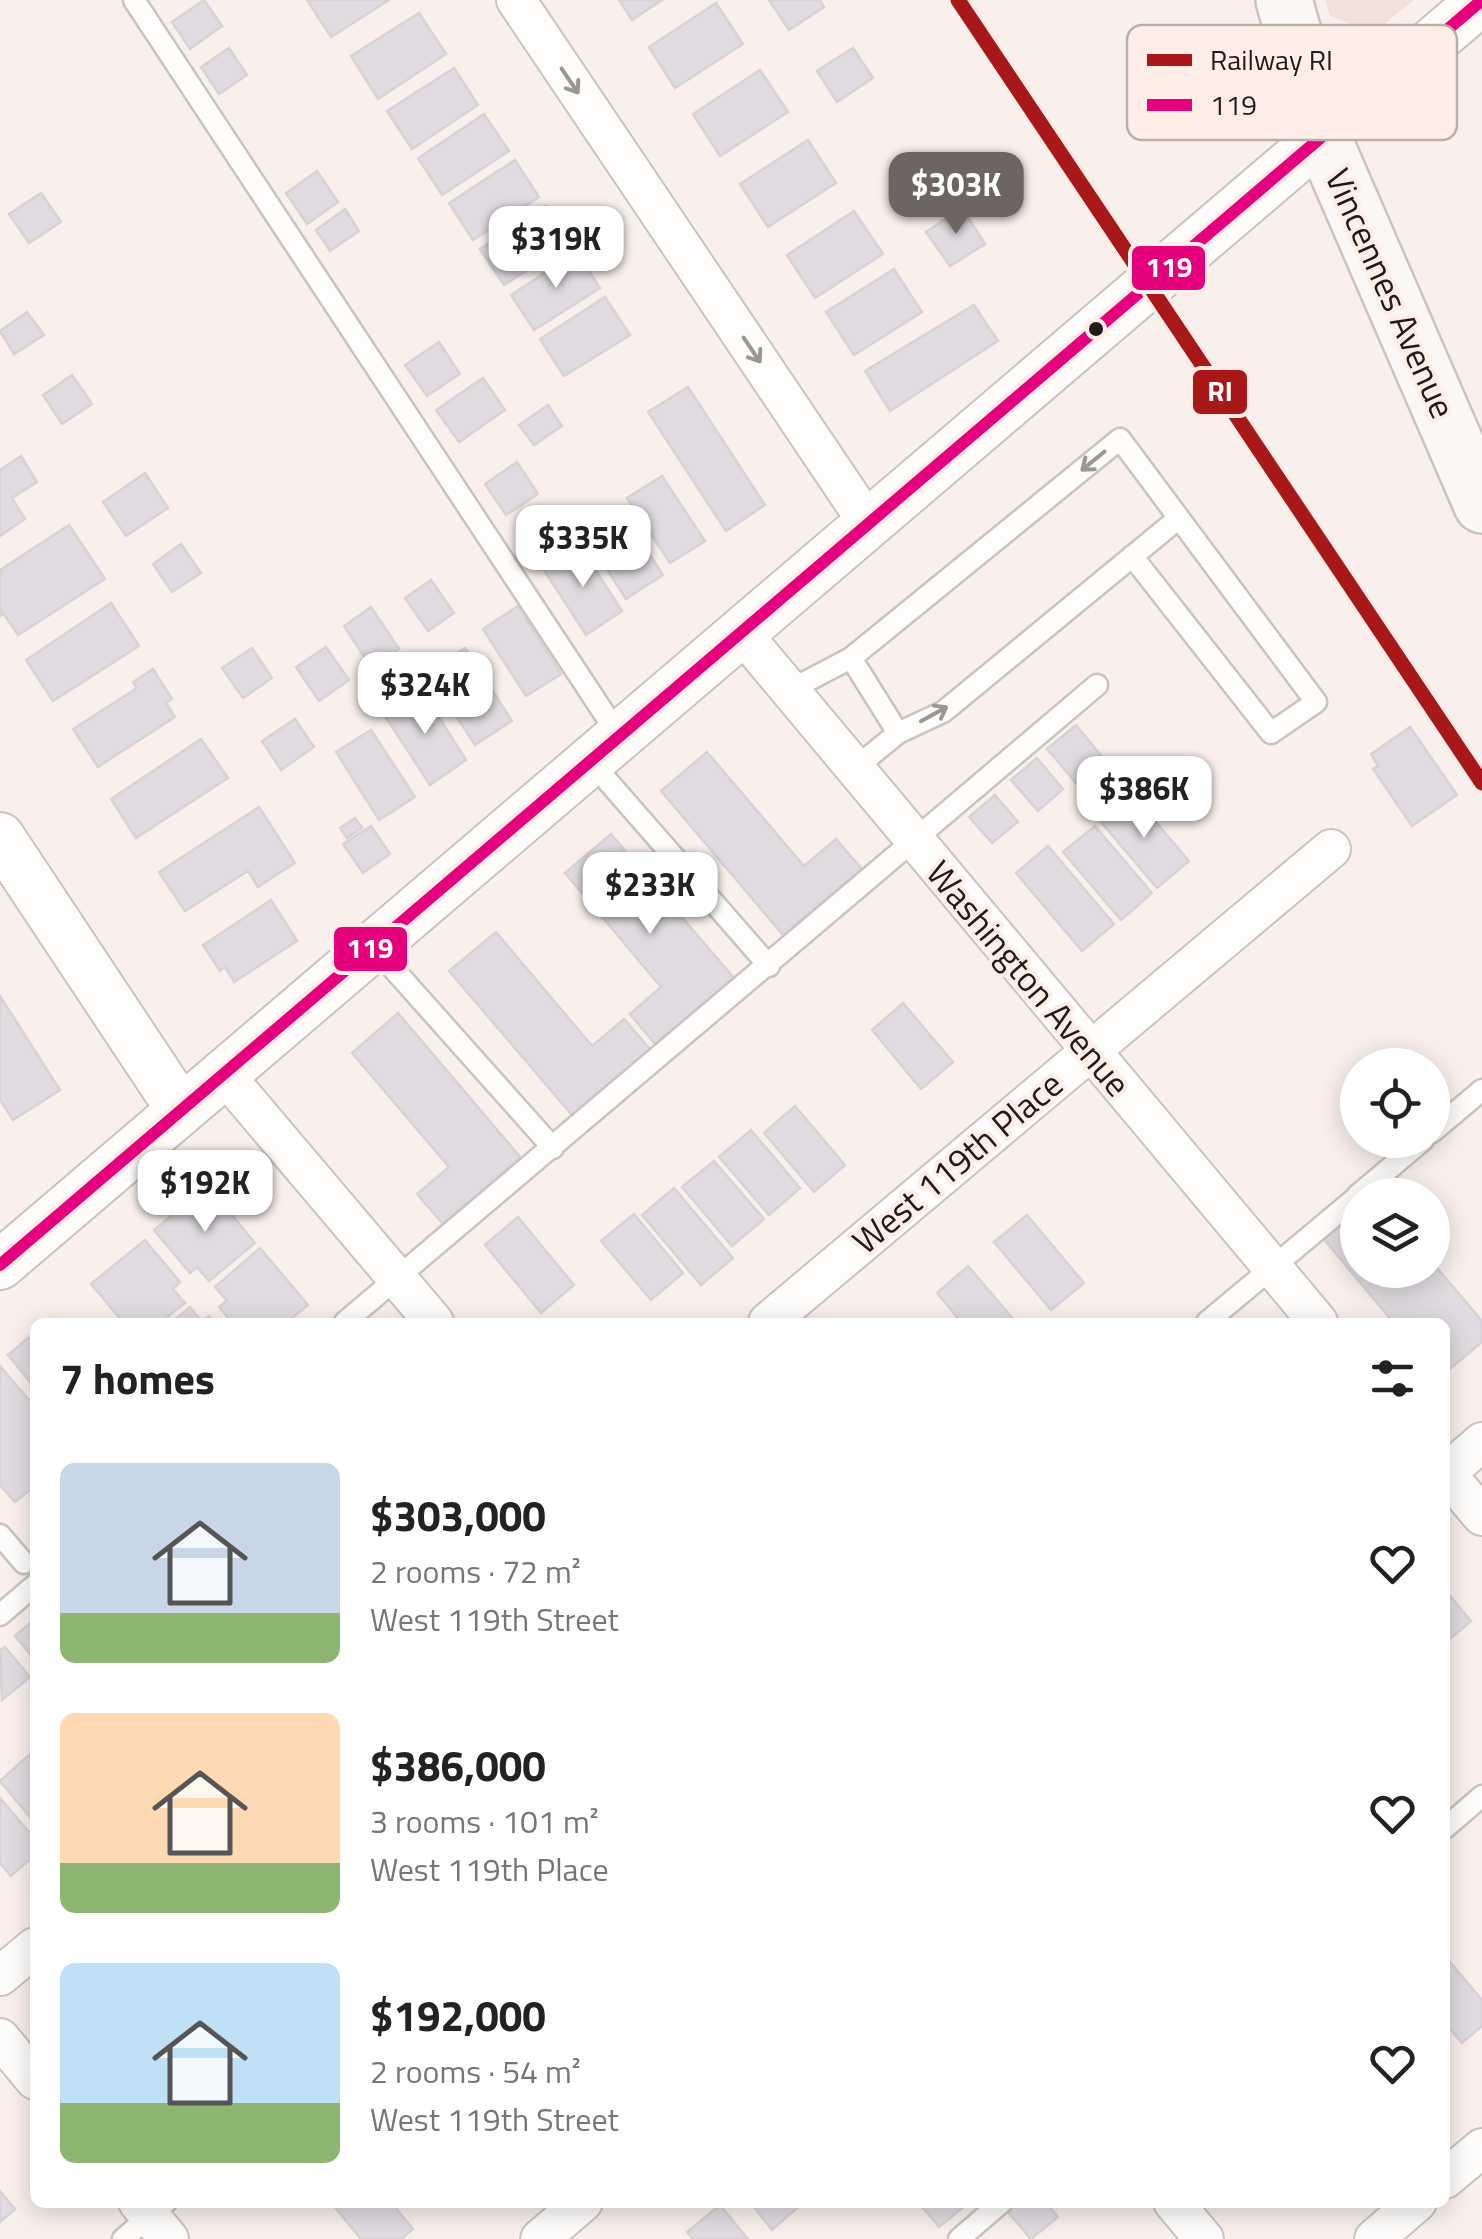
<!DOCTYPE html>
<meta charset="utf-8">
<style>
body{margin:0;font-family:"Titillium Web",sans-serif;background:#f6f6f6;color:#222;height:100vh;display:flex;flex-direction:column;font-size:38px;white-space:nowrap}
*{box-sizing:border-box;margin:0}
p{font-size:32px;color:#767676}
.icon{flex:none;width:55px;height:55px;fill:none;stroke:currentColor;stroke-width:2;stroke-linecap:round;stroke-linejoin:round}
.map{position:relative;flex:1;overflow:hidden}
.details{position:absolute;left:30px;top:1318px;width:1420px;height:890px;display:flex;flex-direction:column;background:#fff;border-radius:15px;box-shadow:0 5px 25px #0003}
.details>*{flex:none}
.fabs{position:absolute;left:1340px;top:1048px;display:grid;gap:20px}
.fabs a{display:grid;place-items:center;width:110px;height:110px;border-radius:50%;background:#fff;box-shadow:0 5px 25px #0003;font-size:50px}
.price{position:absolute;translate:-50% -85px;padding:0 22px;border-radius:20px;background:#fff;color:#222;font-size:32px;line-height:65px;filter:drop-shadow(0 2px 5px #0008)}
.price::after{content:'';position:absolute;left:50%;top:60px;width:30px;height:22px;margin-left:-15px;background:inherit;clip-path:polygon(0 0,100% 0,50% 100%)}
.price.on{background:#6c6562;color:#fff}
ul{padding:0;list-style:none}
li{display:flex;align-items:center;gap:30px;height:250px;padding:0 30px}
li span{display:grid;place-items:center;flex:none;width:280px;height:200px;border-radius:15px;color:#555}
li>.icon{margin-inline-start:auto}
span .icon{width:120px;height:120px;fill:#fffc;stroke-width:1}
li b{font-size:42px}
h2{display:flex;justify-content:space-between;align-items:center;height:120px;padding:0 30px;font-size:42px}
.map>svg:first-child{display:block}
.built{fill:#f2e1da}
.building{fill:#e0dbe0;stroke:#d7d3d4;stroke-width:2.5}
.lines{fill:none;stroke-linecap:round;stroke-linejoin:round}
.service-casing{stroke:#cac3c0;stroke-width:25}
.minor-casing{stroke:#cac3c0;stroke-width:42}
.tertiary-casing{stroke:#cac3c0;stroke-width:52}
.secondary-casing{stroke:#cac3c0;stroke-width:60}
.service{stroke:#fefdfc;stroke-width:20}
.minor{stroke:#fefdfc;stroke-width:38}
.tertiary{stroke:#fefdfc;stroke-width:48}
.secondary{stroke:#fbf7f4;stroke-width:55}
.bus-1-casing{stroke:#feeee7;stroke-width:20}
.bus-1{stroke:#e5007d;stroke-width:12}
.rail-1-casing{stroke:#feeee7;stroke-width:22}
.rail-1{stroke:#a81818;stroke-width:15}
.oneway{stroke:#9a9795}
.bus-dot{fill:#201a18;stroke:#feeee7;stroke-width:4}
.labels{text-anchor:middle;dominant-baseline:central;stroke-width:8;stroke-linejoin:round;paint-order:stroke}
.street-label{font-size:35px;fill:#201a18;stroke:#feeee7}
.key{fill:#feeee7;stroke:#bbaea9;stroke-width:2.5}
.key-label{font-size:28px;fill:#201a18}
.line-badge{stroke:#feeee7;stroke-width:4}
.badge-label{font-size:28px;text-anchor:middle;font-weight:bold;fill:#fff}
</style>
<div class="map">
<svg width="1482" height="2239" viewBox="0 0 1482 2239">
<rect width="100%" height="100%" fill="#f9f0ec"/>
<path class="built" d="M 1325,0 L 1414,0 L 1373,33 L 1330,16 Z"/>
<path class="building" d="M 204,0 L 222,26 L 190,49 L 172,22 Z
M 307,0 L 389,0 L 331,37 Z
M 619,0 L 662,0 L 632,20 Z
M 769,0 L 820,0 L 824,7 L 789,30 Z
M 716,3 L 743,44 L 675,88 L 649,47 Z
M 419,13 L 446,54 L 378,99 L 351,56 Z
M 229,48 L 247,75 L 219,94 L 201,67 Z
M 853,48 L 873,78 L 837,102 L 817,71 Z
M 454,68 L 478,105 L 412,149 L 387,111 Z
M 760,70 L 788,112 L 720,156 L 693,114 Z
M 484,114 L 509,151 L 442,195 L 418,158 Z
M 808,140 L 836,183 L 768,227 L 740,184 Z
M 515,160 L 539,197 L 473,240 L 449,203 Z
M 317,171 L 338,202 L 307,224 L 286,193 Z
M 41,193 L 61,222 L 29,243 L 9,214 Z
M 546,206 L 570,243 L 504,285 L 480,249 Z
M 962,208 L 985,244 L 950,266 L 926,232 Z
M 345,209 L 359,231 L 330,251 L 316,230 Z
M 854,211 L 883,254 L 815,298 L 787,255 Z
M 577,252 L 600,288 L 534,330 L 511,295 Z
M 894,269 L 922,312 L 854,355 L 826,312 Z
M 605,297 L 630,335 L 564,376 L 540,339 Z
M 974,305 L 998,341 L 890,411 L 865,371 Z
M 27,312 L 44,335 L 14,354 L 0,331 Z
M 439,342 L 460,374 L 427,396 L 405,365 Z
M 72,375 L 92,404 L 62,424 L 43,395 Z
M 483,378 L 505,410 L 459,442 L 436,410 Z
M 688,387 L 765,505 L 726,531 L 648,412 Z
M 548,405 L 562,426 L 534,445 L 519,425 Z
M 21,456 L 37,482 L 12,498 L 25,519 L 0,536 L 0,470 Z
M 517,462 L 538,494 L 506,515 L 485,484 Z
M 145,473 L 168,508 L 126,536 L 103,502 Z
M 662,476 L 705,541 L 670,563 L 627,498 Z
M 621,510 L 663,575 L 626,599 L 585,535 Z
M 69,525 L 105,579 L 18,635 L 3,613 L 0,616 L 0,570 Z
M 181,544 L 201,573 L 172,592 L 153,564 Z
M 580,546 L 622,611 L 586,635 L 544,570 Z
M 431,580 L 454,613 L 428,631 L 405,598 Z
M 111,603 L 139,646 L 53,701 L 26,660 Z
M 518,606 L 561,674 L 526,696 L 483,629 Z
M 371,607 L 399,649 L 371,667 L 344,626 Z
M 326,647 L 349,680 L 319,701 L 296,667 Z
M 252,648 L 272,678 L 243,698 L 222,668 Z
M 465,648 L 512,721 L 475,745 L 428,673 Z
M 153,669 L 172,699 L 166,703 L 175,717 L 98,767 L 73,729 L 137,688 L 133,682 Z
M 421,689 L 466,760 L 430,785 L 383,713 Z
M 295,719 L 314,747 L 281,770 L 262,741 Z
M 1076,725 L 1104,759 L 1076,783 L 1047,749 Z
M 1410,727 L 1457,795 L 1412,826 L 1373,769 L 1378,766 L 1371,754 Z
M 371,730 L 415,797 L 379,820 L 336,752 Z
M 201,739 L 228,778 L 136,838 L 111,799 Z
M 707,752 L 804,866 L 836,839 L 862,869 L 783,935 L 661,791 Z
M 1037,758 L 1063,789 L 1038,811 L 1011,780 Z
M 1132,794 L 1189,861 L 1157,888 L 1100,821 Z
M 995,795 L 1018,822 L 992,843 L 969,817 Z
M 259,807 L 295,863 L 258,887 L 248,871 L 185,911 L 159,872 Z
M 355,818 L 362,828 L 347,838 L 340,828 Z
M 371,826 L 390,854 L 363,873 L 343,844 Z
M 1095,826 L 1152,893 L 1121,920 L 1063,852 Z
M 611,834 L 734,978 L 655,1044 L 630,1014 L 661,987 L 565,873 Z
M 1048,846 L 1114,924 L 1082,951 L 1016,873 Z
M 271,900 L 297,941 L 234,982 L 225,967 L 220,971 L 203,945 Z
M 496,932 L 592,1046 L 624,1019 L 650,1049 L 572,1115 L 449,971 Z
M 0,996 L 60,1090 L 13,1120 L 0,1100 Z
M 903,1003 L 953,1062 L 921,1089 L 872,1030 Z
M 398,1013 L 521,1158 L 443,1224 L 417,1194 L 449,1167 L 352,1053 Z
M 795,1106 L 845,1165 L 814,1192 L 764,1133 Z
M 751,1130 L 800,1188 L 769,1215 L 719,1157 Z
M 714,1161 L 764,1219 L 732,1246 L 682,1187 Z
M 208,1186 L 255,1243 L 209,1281 L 197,1267 L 190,1273 L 154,1230 Z
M 674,1188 L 733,1258 L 701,1285 L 642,1215 Z
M 1358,1207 L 1358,1270 L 1432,1270 L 1432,1262 L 1482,1321 L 1482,1342 L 1445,1373 L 1445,1322 L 1393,1322 L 1322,1237 Z
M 634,1214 L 683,1273 L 651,1300 L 601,1241 Z
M 1027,1215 L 1084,1283 L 1051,1310 L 994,1242 Z
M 518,1217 L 574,1285 L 541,1313 L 485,1245 Z
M 145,1240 L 180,1282 L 173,1289 L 185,1303 L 161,1322 L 123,1322 L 91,1284 Z
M 260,1248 L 308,1305 L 287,1322 L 232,1322 L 219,1307 L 227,1301 L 215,1287 Z
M 968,1266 L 1016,1322 L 961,1322 L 937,1293 Z
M 190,1307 L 202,1322 L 209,1316 L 215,1322 L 172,1322 Z
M 35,1332 L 35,1388 L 8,1355 Z
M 0,1366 L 35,1407 L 35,1486 L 15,1502 L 0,1485 Z
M 1445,1590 L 1471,1621 L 1445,1643 Z
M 35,1619 L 35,1660 L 15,1636 Z
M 5,1647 L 30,1677 L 2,1700 L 0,1650 Z
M 31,1753 L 35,1758 L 35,1823 L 0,1781 Z
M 0,1798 L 35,1839 L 35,1855 L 11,1876 L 0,1863 Z
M 1445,1956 L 1482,2000 L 1482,2026 L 1462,2043 L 1445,2023 Z
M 0,2191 L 15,2209 L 0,2222 Z
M 336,2202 L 391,2202 L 413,2229 L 401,2239 L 361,2239 L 333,2205 Z
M 750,2202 L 804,2202 L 772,2230 Z
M 918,2202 L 964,2202 L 966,2205 L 939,2227 Z
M 1016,2202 L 1046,2202 L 1058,2217 L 1031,2239 L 1006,2210 Z
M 720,2205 L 748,2239 L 693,2239 L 687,2232 Z"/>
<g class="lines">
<defs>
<path id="service" d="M 134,0 L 619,736
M 851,658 L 898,733
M 790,690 L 851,658 L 1120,439 L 1316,702 L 1271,733 L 1132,556
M 591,762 L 769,966
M 854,769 L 898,733 L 943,712 L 1179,518
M 373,946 L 553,1148
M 1432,1132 L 1482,1090
M 1358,1195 L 1423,1140
M 345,1322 L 1097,685
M 1207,1322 L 1358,1196
M 0,1535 L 24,1563
M 0,1615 L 35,1585
M 1445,1828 L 1482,1796
M 123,2239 L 166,2202
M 959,2239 L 1002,2202"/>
<path id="minor" d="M 516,0 L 868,523
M 741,632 L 1318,1322
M 224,1074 L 434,1322
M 768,1322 L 1331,849
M 1445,1472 L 1482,1516
M 1445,1474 L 1482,1442
M 0,1976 L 35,1947
M 0,2038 L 35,2080
M 1445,2179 L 1482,2148
M 138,2202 L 169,2239
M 1173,2202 L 1204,2239
M 540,2239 L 583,2202
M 1374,2239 L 1417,2202"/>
<path id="tertiary" d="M 0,837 L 181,1110
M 0,1265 L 1482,0"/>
<path id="secondary" d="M 1284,0 L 1322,136 L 1482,505"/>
</defs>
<use href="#service" class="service-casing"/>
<use href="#minor" class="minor-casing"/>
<use href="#tertiary" class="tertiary-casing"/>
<use href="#secondary" class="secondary-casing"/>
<use href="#service" class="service"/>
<use href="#minor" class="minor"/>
<use href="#tertiary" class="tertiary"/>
<use href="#secondary" class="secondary"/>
<defs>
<path id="bus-1" d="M 0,1265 L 1482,0"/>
</defs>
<use href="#bus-1" class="bus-1-casing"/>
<use href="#bus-1" class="bus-1"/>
<defs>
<path id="rail-1" d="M 958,0 L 1482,783"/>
</defs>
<use href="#rail-1" class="rail-1-casing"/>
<use href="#rail-1" class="rail-1"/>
</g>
<defs><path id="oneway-shaft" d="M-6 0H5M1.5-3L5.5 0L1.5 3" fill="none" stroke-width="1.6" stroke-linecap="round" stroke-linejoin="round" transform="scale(2.5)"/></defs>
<g class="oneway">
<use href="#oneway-shaft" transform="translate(570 81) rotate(56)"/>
<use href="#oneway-shaft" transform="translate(752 350) rotate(56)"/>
<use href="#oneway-shaft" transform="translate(1093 461) rotate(141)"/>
<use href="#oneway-shaft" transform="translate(934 714) rotate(-29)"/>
</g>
<circle class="bus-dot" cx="1096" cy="329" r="9"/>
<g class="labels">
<g class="street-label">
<text transform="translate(1391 293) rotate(66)">Vincennes Avenue</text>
<text transform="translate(1029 978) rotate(50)">Washington Avenue</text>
<text transform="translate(957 1162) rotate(-40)">West 119th Place</text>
</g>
</g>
<rect x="1127" y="25" width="330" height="115" rx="15" class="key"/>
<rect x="1147" y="54" width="45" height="12" fill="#a81818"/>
<rect x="1147" y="99" width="45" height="12" fill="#e5007d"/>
<g class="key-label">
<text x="1210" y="70">Railway RI</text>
<text x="1210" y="115">119</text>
</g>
<g class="line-badge">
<rect x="1130" y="244" width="77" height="48" rx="10" fill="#e5007d"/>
<rect x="1191" y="368" width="58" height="48" rx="10" fill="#a81818"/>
<rect x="332" y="925" width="77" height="48" rx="10" fill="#e5007d"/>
</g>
<g class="badge-label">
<text x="1169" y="277">119</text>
<text x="1220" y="401">RI</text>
<text x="370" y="958">119</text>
</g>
</svg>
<div class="fabs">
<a><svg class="icon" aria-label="locate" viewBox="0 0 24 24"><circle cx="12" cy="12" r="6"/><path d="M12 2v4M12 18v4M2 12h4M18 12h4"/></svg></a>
<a><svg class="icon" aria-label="layers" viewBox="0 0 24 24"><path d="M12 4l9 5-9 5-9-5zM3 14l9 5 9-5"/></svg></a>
</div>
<b class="price on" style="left:956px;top:237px">$303K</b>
<b class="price" style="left:556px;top:291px">$319K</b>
<b class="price" style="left:583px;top:590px">$335K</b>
<b class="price" style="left:425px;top:737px">$324K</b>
<b class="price" style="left:1144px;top:841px">$386K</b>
<b class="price" style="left:650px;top:937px">$233K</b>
<b class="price" style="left:205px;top:1235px">$192K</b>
<section class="details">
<h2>7 homes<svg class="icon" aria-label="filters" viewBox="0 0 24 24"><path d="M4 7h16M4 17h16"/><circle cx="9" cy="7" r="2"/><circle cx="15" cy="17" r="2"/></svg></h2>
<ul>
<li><span style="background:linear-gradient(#c9d6e8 75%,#8fb573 0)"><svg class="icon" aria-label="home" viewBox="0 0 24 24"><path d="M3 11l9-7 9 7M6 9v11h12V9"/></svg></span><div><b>$303,000</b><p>2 rooms · 72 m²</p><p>West 119th Street</p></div><svg class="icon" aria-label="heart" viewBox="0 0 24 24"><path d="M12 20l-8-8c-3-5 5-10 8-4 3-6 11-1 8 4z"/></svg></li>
<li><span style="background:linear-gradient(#ffd9b3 75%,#8fb573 0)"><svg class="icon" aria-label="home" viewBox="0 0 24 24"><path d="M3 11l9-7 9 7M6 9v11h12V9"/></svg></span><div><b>$386,000</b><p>3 rooms · 101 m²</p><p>West 119th Place</p></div><svg class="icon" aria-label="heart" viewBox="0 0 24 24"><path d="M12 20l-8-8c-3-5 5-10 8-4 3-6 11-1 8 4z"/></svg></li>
<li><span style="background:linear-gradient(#bfe0f5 70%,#8fb573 0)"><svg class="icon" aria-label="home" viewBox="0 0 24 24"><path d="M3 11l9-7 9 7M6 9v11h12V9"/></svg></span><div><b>$192,000</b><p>2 rooms · 54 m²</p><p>West 119th Street</p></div><svg class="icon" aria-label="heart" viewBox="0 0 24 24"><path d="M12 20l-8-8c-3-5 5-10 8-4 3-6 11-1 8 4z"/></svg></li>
</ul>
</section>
</div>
